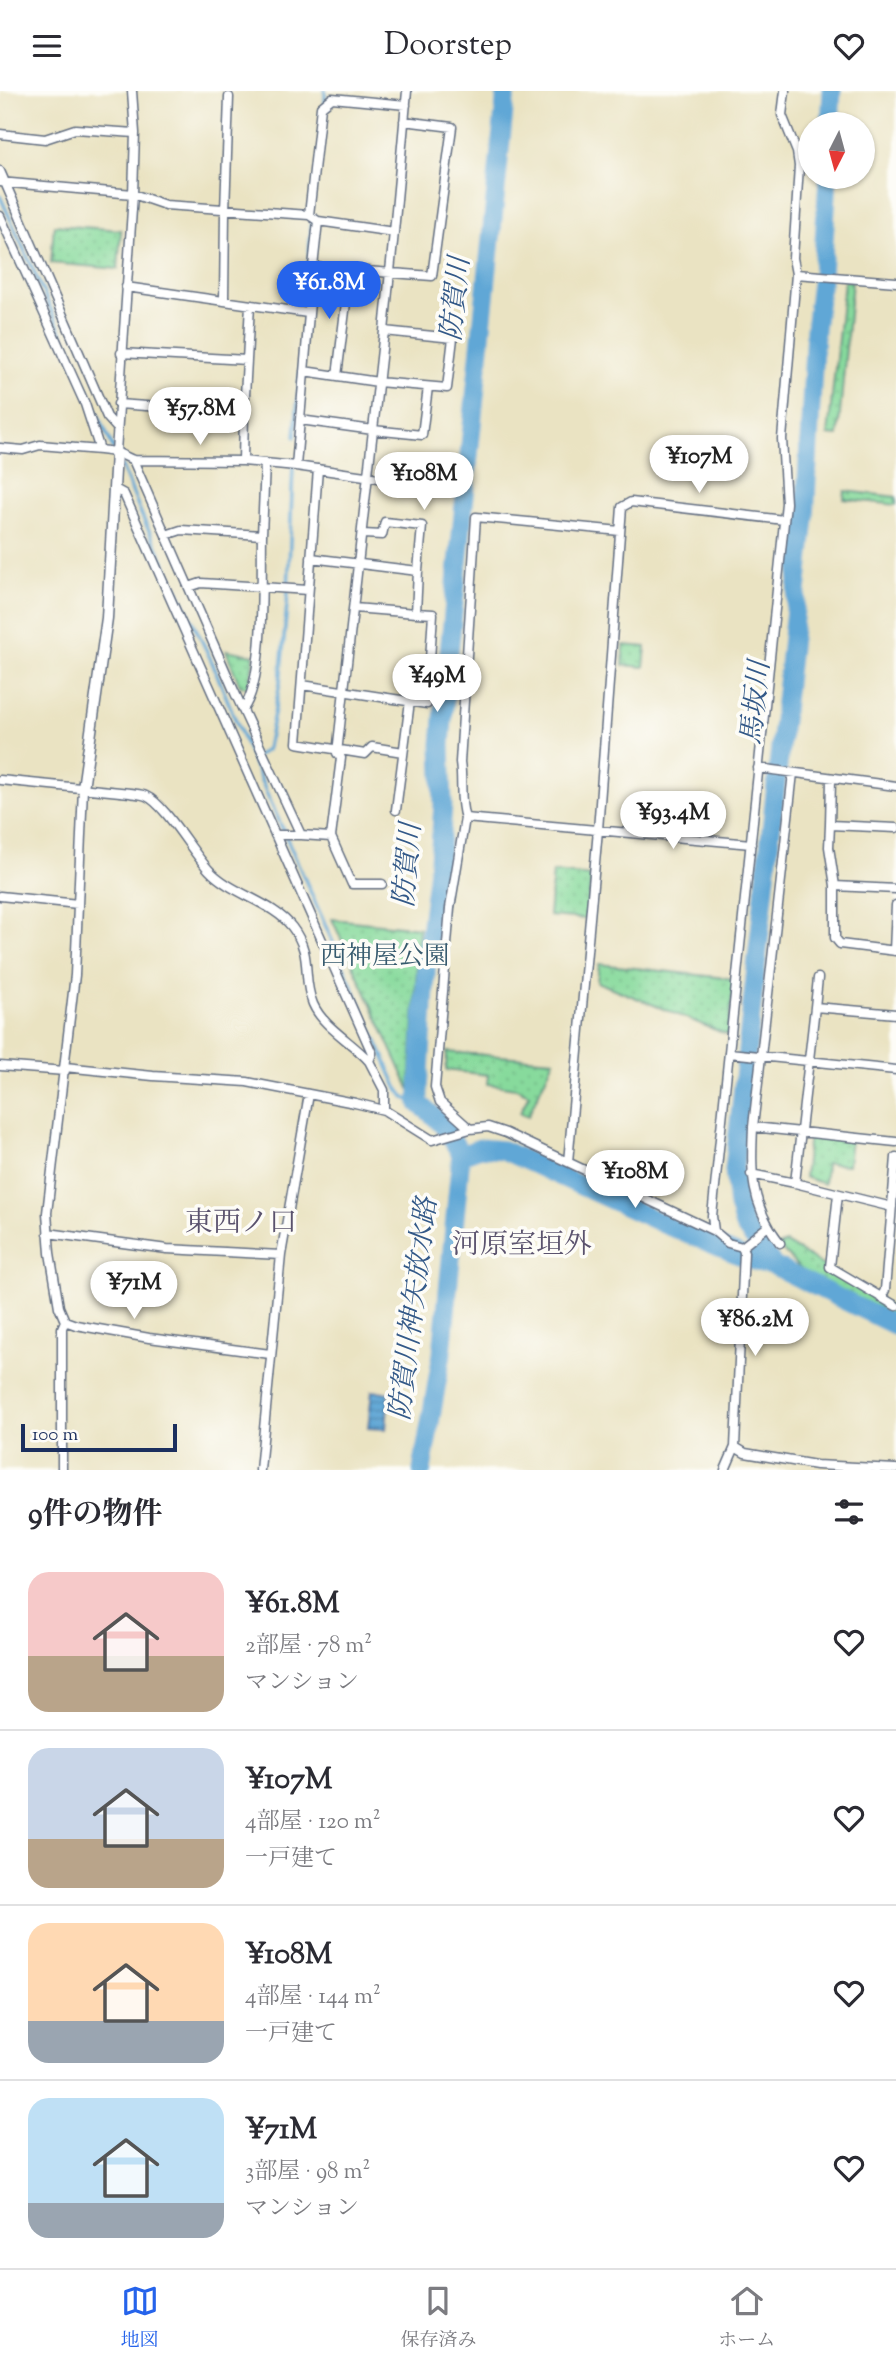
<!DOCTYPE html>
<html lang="ja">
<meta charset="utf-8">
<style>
body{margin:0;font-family:"Sorts Mill Goudy","Noto Serif JP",serif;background:#f2f2f3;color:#2b2b33;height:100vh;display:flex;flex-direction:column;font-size:26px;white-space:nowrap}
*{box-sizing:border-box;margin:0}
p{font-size:23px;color:#7c7c81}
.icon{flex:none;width:38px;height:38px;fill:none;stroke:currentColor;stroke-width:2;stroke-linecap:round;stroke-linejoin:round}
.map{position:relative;height:1379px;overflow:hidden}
.panel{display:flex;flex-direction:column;background:#fff;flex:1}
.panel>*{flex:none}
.needle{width:46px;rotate:186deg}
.controls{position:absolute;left:798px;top:21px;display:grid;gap:14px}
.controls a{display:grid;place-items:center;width:77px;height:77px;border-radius:50%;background:#fff;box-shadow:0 2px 5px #0004;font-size:35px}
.scale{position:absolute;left:21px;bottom:18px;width:156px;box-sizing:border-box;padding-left:7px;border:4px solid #1b2f5e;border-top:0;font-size:19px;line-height:24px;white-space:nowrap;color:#1b2f5e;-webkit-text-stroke:5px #fdfcf7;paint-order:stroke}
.price{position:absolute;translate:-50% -60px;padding:0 16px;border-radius:24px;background:#fff;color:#222;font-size:23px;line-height:46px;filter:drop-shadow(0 2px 4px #0008)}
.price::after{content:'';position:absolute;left:50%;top:42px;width:21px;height:16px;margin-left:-10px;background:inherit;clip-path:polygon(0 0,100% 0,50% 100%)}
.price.selected{background:#2563eb;color:#fff}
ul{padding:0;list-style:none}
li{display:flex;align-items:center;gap:21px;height:175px;padding:0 28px}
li+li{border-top:2px solid #e1e1e2}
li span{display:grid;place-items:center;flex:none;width:196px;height:140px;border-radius:21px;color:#555}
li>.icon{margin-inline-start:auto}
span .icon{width:84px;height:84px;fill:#fffc;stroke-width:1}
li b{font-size:30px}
h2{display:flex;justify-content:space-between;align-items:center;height:84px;padding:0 28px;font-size:30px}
header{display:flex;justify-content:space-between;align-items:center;height:91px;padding:0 28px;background:#fff;font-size:32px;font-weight:600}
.tabs{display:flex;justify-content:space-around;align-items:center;height:98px;border-top:2px solid #e1e1e2;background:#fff;font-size:19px;color:#7c7c81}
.tabs a{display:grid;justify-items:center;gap:4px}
.tabs .selected{color:#2563eb}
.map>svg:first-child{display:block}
.park{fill:url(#park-dots);stroke:#51847d;stroke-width:2}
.water{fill:url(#water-rules);stroke:#3e6b9a;stroke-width:2}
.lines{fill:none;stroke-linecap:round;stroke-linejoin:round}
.stream{stroke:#60a7d6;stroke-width:3.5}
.river{stroke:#60a7d6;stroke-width:19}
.minor-casing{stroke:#636e81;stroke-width:11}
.tertiary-casing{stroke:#636e81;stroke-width:13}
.minor{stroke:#fff;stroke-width:8}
.tertiary{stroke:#fff;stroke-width:10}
.labels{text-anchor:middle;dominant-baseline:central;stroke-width:7;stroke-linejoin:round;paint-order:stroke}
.park-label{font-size:26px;fill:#365a6e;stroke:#fdfcf7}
.water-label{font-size:28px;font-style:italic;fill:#335988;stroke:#fdfcf7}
.neighbourhood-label{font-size:28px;fill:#5b536e;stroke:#fdfcf7}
</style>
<header><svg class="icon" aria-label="menu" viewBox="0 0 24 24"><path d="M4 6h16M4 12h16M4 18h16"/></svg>Doorstep<svg class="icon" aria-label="heart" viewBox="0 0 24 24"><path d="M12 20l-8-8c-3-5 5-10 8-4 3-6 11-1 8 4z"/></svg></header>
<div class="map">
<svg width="896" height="1379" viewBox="0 0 896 1379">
<defs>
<pattern id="park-dots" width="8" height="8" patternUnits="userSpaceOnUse" patternTransform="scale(1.75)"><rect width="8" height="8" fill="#87da9c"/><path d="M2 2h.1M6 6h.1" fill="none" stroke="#74bb89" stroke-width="1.8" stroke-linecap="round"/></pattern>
<pattern id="water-rules" width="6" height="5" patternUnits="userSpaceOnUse" patternTransform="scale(1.75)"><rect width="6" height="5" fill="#60a7d6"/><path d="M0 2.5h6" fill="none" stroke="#4e88b1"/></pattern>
</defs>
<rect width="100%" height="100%" fill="#fdfcf7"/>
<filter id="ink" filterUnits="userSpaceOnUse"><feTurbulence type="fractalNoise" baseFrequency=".0143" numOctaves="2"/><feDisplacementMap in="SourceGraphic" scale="14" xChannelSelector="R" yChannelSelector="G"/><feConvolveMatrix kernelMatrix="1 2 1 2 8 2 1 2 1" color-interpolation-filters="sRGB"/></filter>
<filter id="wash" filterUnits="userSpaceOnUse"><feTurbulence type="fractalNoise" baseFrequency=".00686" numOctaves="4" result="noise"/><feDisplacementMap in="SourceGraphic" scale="28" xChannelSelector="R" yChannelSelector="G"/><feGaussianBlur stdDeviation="1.57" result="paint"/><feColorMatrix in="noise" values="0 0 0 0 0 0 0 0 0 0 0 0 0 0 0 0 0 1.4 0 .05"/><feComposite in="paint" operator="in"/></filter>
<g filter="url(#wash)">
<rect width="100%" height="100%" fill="#eae3c2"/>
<path class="park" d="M 54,134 L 121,139 L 118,178 L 51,172 Z
M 844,190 L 852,190 L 838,345 L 828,344 Z
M 845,400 L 896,406 L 896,414 L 844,408 Z
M 624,554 L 646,556 L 644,576 L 623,574 Z
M 226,559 L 254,564 L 249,596 L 240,595 Z
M 553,781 L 591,785 L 587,828 L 549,825 Z
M 332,828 L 419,837 L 410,999 Z
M 599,873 L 734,888 L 728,944 L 597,891 Z
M 447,961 L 554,969 L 528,1025 L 520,1022 L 529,1003 L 516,997 L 487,993 L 488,984 L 446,979 Z
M 809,1044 L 851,1048 L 848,1074 L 826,1072 L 824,1093 L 804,1086 Z
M 786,1152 L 896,1219 L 896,1226 L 802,1180 L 778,1155 Z"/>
<path class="water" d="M 372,1300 L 389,1302 L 386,1338 L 368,1337 Z"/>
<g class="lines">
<path class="stream" d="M 325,12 L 325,0
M 0,105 L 114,359
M 295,346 L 312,127
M 119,369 L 143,427 L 212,571 L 252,669 L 397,996 L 405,1007 L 419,1013
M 252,669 L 267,658 L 280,592 L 288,502 L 293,375"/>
<path class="river" d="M 830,33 L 832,0
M 461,1064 C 448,1040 441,1029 419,1013 L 419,999 L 427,866 L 439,771 L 443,714 L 441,654 L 446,591 L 506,0
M 461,1064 L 480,1057 L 503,1059 L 668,1135 L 756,1171 L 774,1175 L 896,1235
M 774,1175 L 744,1135 L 738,1115 L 734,1079 L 805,427 L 815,238 L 822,184 L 828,86
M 422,1379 L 442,1262 L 461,1064"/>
</g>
</g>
<g filter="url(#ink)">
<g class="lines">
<defs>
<path id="minor" d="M 132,0 L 135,42
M 0,43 L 45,48 L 75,38 L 135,42 L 133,103 L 116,361
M 0,80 L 107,326 L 116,336
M 0,91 L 133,103 L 165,114 L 309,124 L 318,130 L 313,176
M 309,124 L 321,16 L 332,7 L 406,14
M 0,125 L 85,313 L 100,359 L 116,361 L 133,369 L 243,370 L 296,375 L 441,396
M 318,130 L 394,141 L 407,0
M 796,183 L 896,191
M 126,196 L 308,222
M 224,210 L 225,120 L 229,6
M 384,240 L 373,339 L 422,344 L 428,296
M 121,262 L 247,269 L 244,322
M 247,269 L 250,214
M 304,280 L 378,291 L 447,297 L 453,247 L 384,240 L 394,141
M 337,285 L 350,179
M 118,313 L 244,322 L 243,370
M 300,329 L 373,339 L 337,662 L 341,667 L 331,746 L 352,793 L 382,793
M 0,357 L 23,359 L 40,354 L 100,359
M 133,369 L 235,602 L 301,744 L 331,746
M 296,375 L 313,176 L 432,185 L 452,36 L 404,30
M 318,378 L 297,652 L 365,663 L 372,656 L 403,661
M 115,398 L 124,403 L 372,962 L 369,970 L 384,999 L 384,1019
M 363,443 L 382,444 L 385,431 L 422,435 L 418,480
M 166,444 L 181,439 L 262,444 C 261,484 266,588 243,618
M 262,444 L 265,372
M 311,467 L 418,480 L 416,522 L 354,517
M 189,496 L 201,492 L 308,499
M 302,594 L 427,613 L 433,523 L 416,522
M 758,677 L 896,695
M 831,688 L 830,734 L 896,737
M 0,689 L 130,702 C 135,703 141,703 146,705 C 165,713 192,761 209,779 C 231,803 273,811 292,836 C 314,865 301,885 313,913 C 323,936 352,951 369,970
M 83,697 L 75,884 L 47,1122 L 50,1162 L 59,1216 L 65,1230 L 76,1234 L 149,1247 L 270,1263
M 396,719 L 410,610
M 465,727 L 751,753
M 830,734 L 829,756 L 835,795 L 835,847 L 840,853 L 896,860
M 275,744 L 301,744
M 835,795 L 896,798
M 0,805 L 78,813
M 894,860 L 896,814
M 818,887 L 815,916 L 896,923
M 729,962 L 896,979
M 0,975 L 65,980
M 65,976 L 153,985 L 247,991 L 355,1012 L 384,1019 L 432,1049 L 470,1038 L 440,1011 L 435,996 L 450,817 L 465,727 C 459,711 463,689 460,671 L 476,426 L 620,440
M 753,1036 L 896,1051
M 470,1038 L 488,1036 L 506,1042 L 714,1140 L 728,1152 L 742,1156
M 568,1071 L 598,739 L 622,416 L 631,411 L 784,429
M 751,1083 L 795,1092 L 892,1116
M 795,1092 L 815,916
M 838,1103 L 830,1176 L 896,1215
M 714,1140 L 712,1125 L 786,412 L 782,348 L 796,183 L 793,167 L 799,75 L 797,61 L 782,24 L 785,0
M 48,1142 L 167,1158 L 281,1164
M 780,1152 C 750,1113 751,1082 753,1036 L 793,682
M 742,1156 L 767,1136
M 881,1207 L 885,1199 L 896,1066
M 735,1356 L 745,1362 L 816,1374 L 896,1378
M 62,1379 L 62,1237 L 65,1230
M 260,1379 L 281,1164 L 309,1003
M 725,1379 L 735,1356 L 744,1161 L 742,1156"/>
<path id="tertiary" d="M 83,697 L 107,527 L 116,361"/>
</defs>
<use href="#minor" class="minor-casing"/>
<use href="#tertiary" class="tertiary-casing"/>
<use href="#minor" class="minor"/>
<use href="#tertiary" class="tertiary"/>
</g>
</g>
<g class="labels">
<g class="park-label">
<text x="385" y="866">西神屋公園</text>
</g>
<g class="water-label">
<text transform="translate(457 208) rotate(-84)">防賀川</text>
<text transform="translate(757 612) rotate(-84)">馬坂川</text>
<text transform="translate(409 774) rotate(-85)">防賀川</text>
<text transform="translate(415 1218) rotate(-83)">防賀川神矢放水路</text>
</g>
<g class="neighbourhood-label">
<text x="241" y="1133">東西ノ口</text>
<text x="522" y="1155">河原室垣外</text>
</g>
</g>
</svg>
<div class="controls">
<a><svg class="needle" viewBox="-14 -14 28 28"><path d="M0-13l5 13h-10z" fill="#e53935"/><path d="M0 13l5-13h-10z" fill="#7c7c81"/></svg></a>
</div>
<div class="scale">100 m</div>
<b class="price selected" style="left:329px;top:230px">¥61.8M</b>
<b class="price" style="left:200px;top:356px">¥57.8M</b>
<b class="price" style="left:699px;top:404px">¥107M</b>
<b class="price" style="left:424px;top:421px">¥108M</b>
<b class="price" style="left:437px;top:623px">¥49M</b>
<b class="price" style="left:673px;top:760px">¥93.4M</b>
<b class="price" style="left:635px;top:1119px">¥108M</b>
<b class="price" style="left:134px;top:1230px">¥71M</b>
<b class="price" style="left:755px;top:1267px">¥86.2M</b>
</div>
<section class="panel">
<h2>9件の物件<svg class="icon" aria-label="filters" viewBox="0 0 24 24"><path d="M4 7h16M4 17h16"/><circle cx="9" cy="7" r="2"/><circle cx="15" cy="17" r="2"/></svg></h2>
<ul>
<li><span style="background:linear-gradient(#f6c9c9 60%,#b9a48a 0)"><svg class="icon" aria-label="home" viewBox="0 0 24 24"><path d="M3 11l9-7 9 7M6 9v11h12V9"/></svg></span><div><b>¥61.8M</b><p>2部屋 · 78 m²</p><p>マンション</p></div><svg class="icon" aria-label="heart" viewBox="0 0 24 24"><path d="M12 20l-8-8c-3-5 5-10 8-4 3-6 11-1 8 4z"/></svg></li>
<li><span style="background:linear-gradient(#c9d6e8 65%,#b9a48a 0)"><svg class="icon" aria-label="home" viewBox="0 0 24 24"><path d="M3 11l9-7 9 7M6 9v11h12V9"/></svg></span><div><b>¥107M</b><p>4部屋 · 120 m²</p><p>一戸建て</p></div><svg class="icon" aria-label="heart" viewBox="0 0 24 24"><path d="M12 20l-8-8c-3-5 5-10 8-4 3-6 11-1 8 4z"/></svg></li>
<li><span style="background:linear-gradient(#ffd9b3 70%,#9aa5b1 0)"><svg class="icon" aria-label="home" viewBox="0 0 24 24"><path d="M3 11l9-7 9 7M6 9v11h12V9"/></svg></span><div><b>¥108M</b><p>4部屋 · 144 m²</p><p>一戸建て</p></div><svg class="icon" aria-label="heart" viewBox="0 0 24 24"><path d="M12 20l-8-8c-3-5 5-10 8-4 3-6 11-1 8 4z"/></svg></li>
<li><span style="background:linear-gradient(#bfe0f5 75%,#9aa5b1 0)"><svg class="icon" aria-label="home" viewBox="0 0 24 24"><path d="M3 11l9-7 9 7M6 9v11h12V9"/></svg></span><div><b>¥71M</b><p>3部屋 · 98 m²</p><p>マンション</p></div><svg class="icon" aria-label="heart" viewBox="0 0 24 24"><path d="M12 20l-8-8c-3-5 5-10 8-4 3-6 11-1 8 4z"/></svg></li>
</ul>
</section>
<nav class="tabs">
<a class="selected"><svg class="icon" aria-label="map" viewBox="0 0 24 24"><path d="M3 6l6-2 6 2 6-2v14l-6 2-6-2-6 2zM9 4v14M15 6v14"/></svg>地図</a>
<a><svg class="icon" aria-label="saved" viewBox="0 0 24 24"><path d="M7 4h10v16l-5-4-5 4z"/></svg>保存済み</a>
<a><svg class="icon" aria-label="home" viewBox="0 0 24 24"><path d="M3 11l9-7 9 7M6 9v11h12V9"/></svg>ホーム</a>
</nav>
